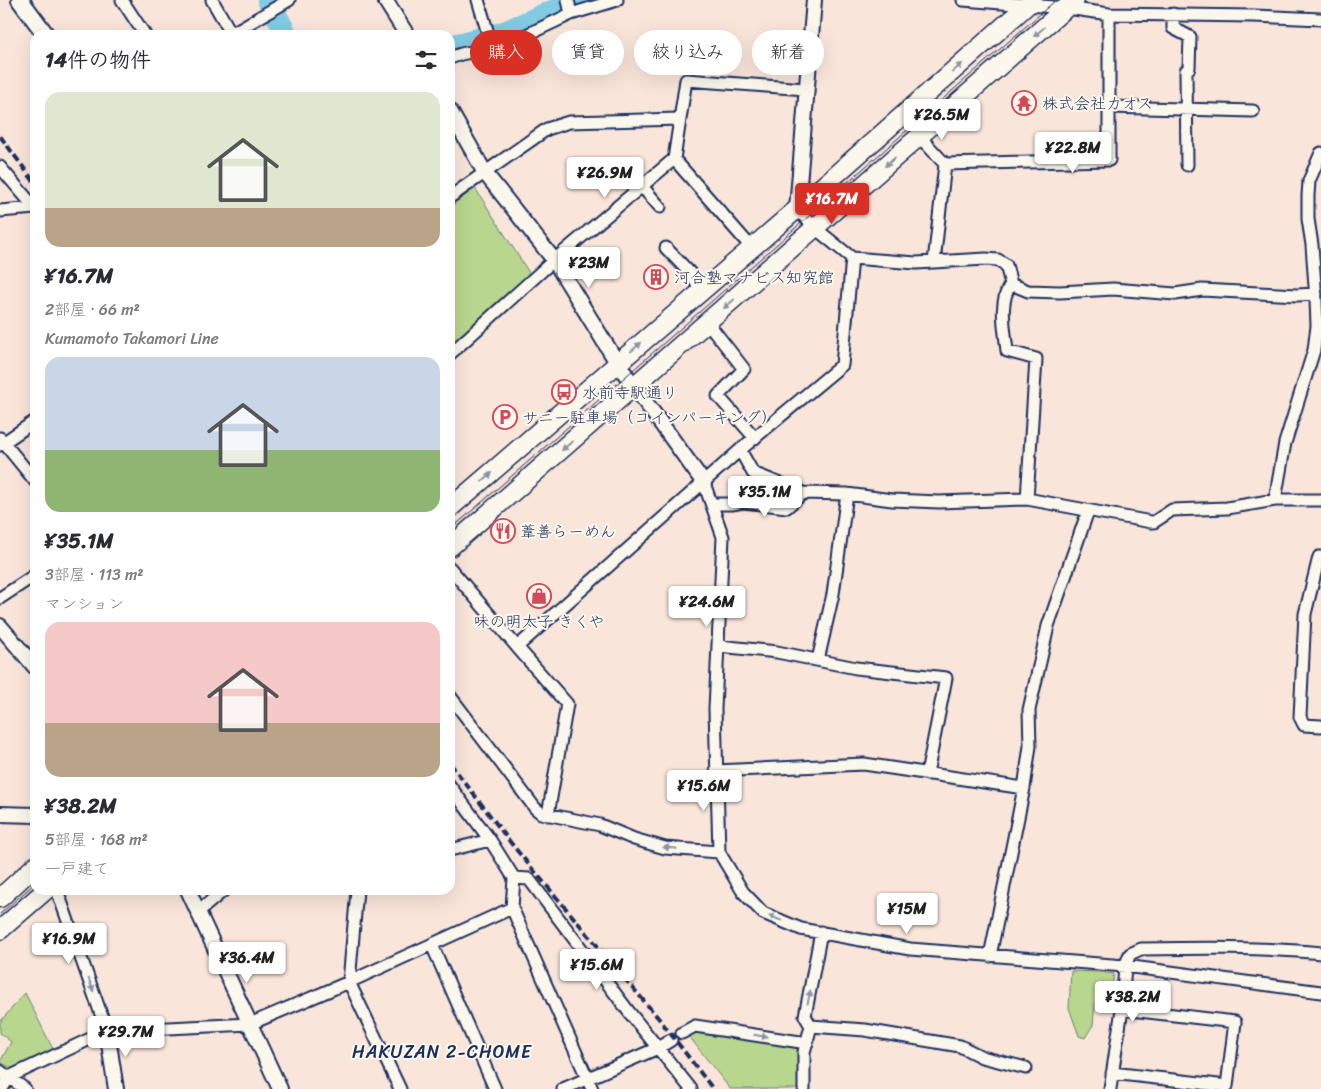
<!DOCTYPE html>
<html lang="ja">
<meta charset="utf-8">
<style>
body{margin:0;font-family:Sriracha,"Klee One",sans-serif;background:#f7f7f7;color:#2b2b33;height:100vh;display:flex;flex-direction:column;font-size:19px;white-space:nowrap}
*{box-sizing:border-box;margin:0}
p{font-size:16px;color:#7c7c81}
.icon{flex:none;width:28px;height:28px;fill:none;stroke:currentColor;stroke-width:2;stroke-linecap:round;stroke-linejoin:round}
.map{position:relative;flex:1;overflow:hidden}
.drawer{position:absolute;left:30px;top:30px;width:425px;height:865px;display:flex;flex-direction:column;background:#fff;border-radius:15px;box-shadow:0 5px 20px #0002}
.drawer>*{flex:none}
.banner{position:absolute;left:470px;top:30px;width:475px;height:45px;display:flex;gap:10px}
.price{position:absolute;translate:-50% -42px;padding:0 11px;border-radius:5px;background:#fff;color:#222;font-size:16px;line-height:32px;filter:drop-shadow(0 1px 2px #0008)}
.price::after{content:'';position:absolute;left:50%;top:30px;width:15px;height:11px;margin-left:-8px;background:inherit;clip-path:polygon(0 0,100% 0,50% 100%)}
.price.selected{background:#d93025;color:#fff}
ul{padding:0;list-style:none}
li{display:grid;align-content:center;gap:10px;height:265px;padding:0 15px}
li span{display:grid;place-items:center;height:155px;border-radius:15px;color:#555}
li>.icon{margin-inline-start:auto}
span .icon{width:90px;height:90px;fill:#fffc;stroke-width:1}
li b{font-size:21px}
h2{display:flex;justify-content:space-between;align-items:center;height:60px;padding:0 15px;font-size:21px}
.tag{padding:0 18px;border-radius:22px;background:#fff;box-shadow:0 5px 20px #0002;font-size:18px;line-height:45px}
.tag.selected{background:#d93025;color:#fff}
.map>svg:first-child{display:block}
.green{fill:#b8d68e;stroke:#6a8276}
.lines{fill:none;stroke-linecap:round;stroke-linejoin:round}
.river{stroke:#82cbe3;stroke-width:22}
.minor-casing{stroke:#1b2f5e;stroke-width:15}
.tertiary-casing{stroke:#1b2f5e;stroke-width:18}
.secondary-casing{stroke:#1b2f5e;stroke-width:20}
.primary-casing{stroke:#1b2f5e;stroke-width:21}
.minor{stroke:#fbf7ec;stroke-width:11}
.tertiary{stroke:#fbf7ec;stroke-width:14}
.secondary{stroke:#fbf7ec;stroke-width:16}
.primary{stroke:#fbf7ec;stroke-width:18}
.tram{stroke:#1b2f5e;stroke-width:1}
.rail{stroke:#1b2f5e;stroke-width:4;stroke-dasharray:8 4;stroke-linecap:butt}
.oneway{fill:#8b93a5}
.labels{text-anchor:middle;dominant-baseline:central;stroke-width:4;stroke-linejoin:round;paint-order:stroke}
.poi-label{font-size:16px;fill:#1b2f5e;stroke:#fbf7ec;text-anchor:start}
.neighbourhood-label{font-size:18px;letter-spacing:1px;fill:#1b2f5e;stroke:#fbf7ec}
</style>
<div class="map">
<svg width="1321" height="1089" viewBox="0 0 1321 1089">
<rect width="100%" height="100%" fill="#fae5da"/>
<filter id="ink" filterUnits="userSpaceOnUse"><feTurbulence type="fractalNoise" baseFrequency=".02" numOctaves="2"/><feDisplacementMap in="SourceGraphic" scale="10" xChannelSelector="R" yChannelSelector="G"/><feConvolveMatrix kernelMatrix="1 2 1 2 8 2 1 2 1" color-interpolation-filters="sRGB"/></filter>
<g filter="url(#ink)">
<path class="green" d="M 475,188 L 533,279 L 450,354 L 450,207 Z
M 1071,971 L 1100,972 L 1114,974 L 1110,998 L 1095,1004 L 1093,1025 L 1085,1038 L 1079,1036 L 1069,1008 Z
M 25,993 L 53,1049 L 15,1070 L 0,1062 L 11,1042 L 0,1033 L 0,1022 Z
M 697,1029 L 802,1046 L 800,1089 L 730,1089 L 688,1035 Z"/>
<g class="lines">
<path class="river" d="M 268,0 L 287,35
M 450,46 L 502,33 L 549,12 L 583,0"/>
<defs>
<path id="minor" d="M 122,0 L 145,35
M 212,0 L 231,33
M 478,0 L 492,47
M 568,0 L 571,14
M 963,0 L 1067,8 L 1109,14 L 1254,16 L 1321,19
M 1173,14 L 1173,28 L 1190,37 L 1189,68 L 1186,71 L 1187,165
M 229,35 L 289,0
M 450,58 L 461,54 L 505,45 L 571,14 L 617,0
M 1110,107 L 1253,111
M 920,137 L 945,164
M 674,159 L 751,247
M 0,167 L 35,208
M 639,187 L 646,191 L 660,207
M 450,197 L 547,129 L 569,122 L 680,119
M 797,209 L 815,228 L 852,258 L 916,263 L 986,259 L 998,260 L 1006,265 L 1011,284 L 1028,291 L 1060,292 L 1113,289 L 1175,294 L 1202,290 L 1297,295 L 1316,294
M 0,211 L 35,208
M 666,248 L 690,273 L 701,291
M 934,262 L 945,164 L 1109,160 L 1109,14
M 1011,284 C 998,302 1005,330 1007,351 L 1036,359 L 1027,499
M 708,323 L 744,369 L 718,396 L 755,438
M 450,354 L 554,260 L 674,159 L 686,80 L 805,89
M 0,438 L 35,481
M 0,445 L 35,421
M 740,450 L 753,473 L 803,493 L 847,494 L 892,500 L 939,502 L 1027,499 L 1151,522 L 1154,522 L 1172,510 L 1227,508 L 1275,500 L 1321,500
M 704,483 L 723,537 L 715,709 L 719,852 L 743,892 L 763,913 L 801,929 L 910,949 L 1125,966 L 1321,992
M 1275,500 L 1285,443 L 1314,350 L 1317,326 L 1316,300 L 1312,245 L 1308,219 L 1308,196 L 1309,181 L 1321,153
M 713,504 L 732,504 L 743,502 L 787,507 L 803,493
M 1321,557 L 1319,557 L 1305,614 L 1300,717 L 1304,725 L 1321,726
M 450,568 L 517,647
M 0,598 L 35,575
M 719,646 L 777,652 L 856,668 L 946,678 L 927,774
M 818,660 L 833,594 L 847,494
M 450,696 L 535,808 L 541,813 L 600,825 L 634,839 L 665,848 L 719,852
M 716,771 L 864,764 L 1024,788
M 450,786 L 490,840 L 514,878 L 512,908 L 592,1089
M 548,815 L 567,704 L 517,647 L 740,450 L 842,365 L 852,258
M 450,850 L 490,840
M 514,878 L 529,879 L 629,1012 L 691,1089
M 57,890 L 107,1031
M 357,890 L 349,982 L 400,1089
M 198,912 L 224,890
M 432,945 L 495,1089
M 990,956 L 1024,788 L 1030,746 L 1029,710 L 1043,649 L 1048,626 L 1088,511
M 811,1026 L 865,1030 L 960,1046 L 982,1057 L 1026,1068
M 682,1033 L 695,1026 L 807,1043
M 0,1071 L 25,1089
M 1112,1073 L 1227,1086 L 1235,1022 L 1122,1009
M 2,1089 L 9,1077 L 107,1031 L 250,1024 L 349,982 L 512,908
M 563,1089 L 658,1048 L 671,1040
M 804,1089 L 804,1052 L 811,1026 L 805,1016 L 821,932
M 1110,1089 L 1122,1009 L 1125,966 L 1130,954 L 1141,949 C 1201,948 1261,947 1321,953"/>
<path id="tertiary" d="M 385,0 L 407,35
M 450,111 L 485,173 L 554,260 L 618,364 L 704,483
M 797,209 L 814,0
M 0,626 L 35,667
M 0,814 L 35,815
M 188,890 L 280,1089
M 107,1031 L 116,1089"/>
<path id="secondary" d="M 20,0 L 46,35"/>
<path id="primary" d="M 450,508 L 797,209 L 1033,0
M 450,547 L 1075,0
M 0,898 L 35,866
M 0,930 L 46,890"/>
</defs>
<use href="#minor" class="minor-casing"/>
<use href="#tertiary" class="tertiary-casing"/>
<use href="#secondary" class="secondary-casing"/>
<use href="#primary" class="primary-casing"/>
<use href="#minor" class="minor"/>
<use href="#tertiary" class="tertiary"/>
<use href="#secondary" class="secondary"/>
<use href="#primary" class="primary"/>
<path class="tram" d="M 450,530 L 1056,0
M 0,914 L 35,883"/>
<path class="rail" d="M 0,136 L 35,183
M 450,763 L 514,847 L 660,1020 L 713,1089"/>
</g>
<defs><path id="oneway-solid" d="M-6-.8H1V-3.2L6.5 0L1 3.2V.8H-6Z" transform="scale(1.25)"/></defs>
<g class="oneway">
<use href="#oneway-solid" transform="translate(1039 32) rotate(139)"/>
<use href="#oneway-solid" transform="translate(957 68) rotate(-41)"/>
<use href="#oneway-solid" transform="translate(890 162) rotate(139)"/>
<use href="#oneway-solid" transform="translate(729 304) rotate(139)"/>
<use href="#oneway-solid" transform="translate(636 347) rotate(-41)"/>
<use href="#oneway-solid" transform="translate(567 446) rotate(139)"/>
<use href="#oneway-solid" transform="translate(487 477) rotate(-41)"/>
<use href="#oneway-solid" transform="translate(670 848) rotate(-174)"/>
<use href="#oneway-solid" transform="translate(775 918) rotate(-157)"/>
<use href="#oneway-solid" transform="translate(91 985) rotate(70)"/>
<use href="#oneway-solid" transform="translate(809 997) rotate(-78)"/>
<use href="#oneway-solid" transform="translate(761 1036) rotate(9)"/>
</g>
</g>
<defs>
<symbol id="temple-ring" viewBox="-11 -11 22 22"><circle r="9.5" fill="#fbf7ec" stroke="#d1495b" stroke-width="1.5"/><path d="M0-6L5-2H3V0L6.5 2.5H4V6H1.5V3h-3V6H-4V2.5H-6.5L-3 0V-2H-5Z" fill="#d1495b"/></symbol>
<symbol id="building-ring" viewBox="-11 -11 22 22"><circle r="9.5" fill="#fbf7ec" stroke="#d1495b" stroke-width="1.5"/><path d="M-4-6H4V6H1V3H-1V6H-4ZM-2.5-4.3h1.7v1.8h-1.7ZM.8-4.3h1.7v1.8H.8ZM-2.5-1h1.7V.8h-1.7ZM.8-1h1.7V.8H.8Z" fill="#d1495b"/></symbol>
<symbol id="bus-ring" viewBox="-11 -11 22 22"><circle r="9.5" fill="#fbf7ec" stroke="#d1495b" stroke-width="1.5"/><path d="M-5-6H5V4H4V6H2V4H-2V6H-4V4H-5ZM-3.5-4V0h7V-4ZM-3.5 1.2v1.5H-2V1.2ZM2 1.2v1.5H3.5V1.2Z" fill="#d1495b"/></symbol>
<symbol id="parking-ring" viewBox="-11 -11 22 22"><circle r="9.5" fill="#fbf7ec" stroke="#d1495b" stroke-width="1.5"/><path d="M-3.5-5.5H1a3.5 3.5 0 0 1 0 7H-1V5.5H-3.5ZM-1-3.4V-.6H.8a1.4 1.4 0 0 0 0-2.8Z" fill="#d1495b"/></symbol>
<symbol id="restaurant-ring" viewBox="-11 -11 22 22"><circle r="9.5" fill="#fbf7ec" stroke="#d1495b" stroke-width="1.5"/><path d="M-5-6h1v4h1v-4h1v4h1v-4h1v5L-1.5 .5V6h-2V.5L-5-1ZM5-6V6H3V1.5H1.5Q1.5-4 5-6Z" fill="#d1495b"/></symbol>
<symbol id="shop-ring" viewBox="-11 -11 22 22"><circle r="9.5" fill="#fbf7ec" stroke="#d1495b" stroke-width="1.5"/><path d="M-5-2.5h2.3a2.7 3.5 0 0 1 5.4 0H5L5.5 6h-11ZM-1.5-2.5h3a1.5 2.3 0 0 0-3 0Z" fill="#d1495b"/></symbol>
</defs>
<g fill-rule="evenodd">
<use href="#temple-ring" x="1010" y="89" width="28" height="28"/>
<use href="#building-ring" x="642" y="263" width="28" height="28"/>
<use href="#bus-ring" x="550" y="378" width="28" height="28"/>
<use href="#parking-ring" x="491" y="403" width="28" height="28"/>
<use href="#restaurant-ring" x="489" y="517" width="28" height="28"/>
<use href="#shop-ring" x="525" y="582" width="28" height="28"/>
</g>
<g class="labels">
<g class="poi-label">
<text x="1042" y="103">株式会社カオス</text>
<text x="674" y="277">河合塾マナビス知究館</text>
<text x="582" y="392">水前寺駅通り</text>
<text x="522" y="417">サニー駐車場（コインパーキング）</text>
<text x="520" y="531">葦善らーめん</text>
<text x="539" y="621" text-anchor="middle">味の明太子 きくや</text>
</g>
<g class="neighbourhood-label">
<text x="442" y="1052">HAKUZAN 2-CHOME</text>
</g>
</g>
</svg>
<b class="price" style="left:942px;top:141px">¥26.5M</b>
<b class="price" style="left:1073px;top:174px">¥22.8M</b>
<b class="price" style="left:605px;top:199px">¥26.9M</b>
<b class="price selected" style="left:832px;top:225px">¥16.7M</b>
<b class="price" style="left:589px;top:289px">¥23M</b>
<b class="price" style="left:765px;top:518px">¥35.1M</b>
<b class="price" style="left:707px;top:628px">¥24.6M</b>
<b class="price" style="left:704px;top:812px">¥15.6M</b>
<b class="price" style="left:907px;top:935px">¥15M</b>
<b class="price" style="left:69px;top:965px">¥16.9M</b>
<b class="price" style="left:247px;top:984px">¥36.4M</b>
<b class="price" style="left:597px;top:991px">¥15.6M</b>
<b class="price" style="left:1133px;top:1023px">¥38.2M</b>
<b class="price" style="left:126px;top:1058px">¥29.7M</b>
<div class="banner">
<a class="tag selected">購入</a>
<a class="tag">賃貸</a>
<a class="tag">絞り込み</a>
<a class="tag">新着</a>
</div>
<section class="drawer">
<h2>14件の物件<svg class="icon" aria-label="filters" viewBox="0 0 24 24"><path d="M4 7h16M4 17h16"/><circle cx="9" cy="7" r="2"/><circle cx="15" cy="17" r="2"/></svg></h2>
<ul>
<li><span style="background:linear-gradient(#dfe7d0 75%,#b9a48a 0)"><svg class="icon" aria-label="home" viewBox="0 0 24 24"><path d="M3 11l9-7 9 7M6 9v11h12V9"/></svg></span><div><b>¥16.7M</b><p>2部屋 · 66 m²</p><p>Kumamoto Takamori Line</p></div></li>
<li><span style="background:linear-gradient(#c9d6e8 60%,#8fb573 0)"><svg class="icon" aria-label="home" viewBox="0 0 24 24"><path d="M3 11l9-7 9 7M6 9v11h12V9"/></svg></span><div><b>¥35.1M</b><p>3部屋 · 113 m²</p><p>マンション</p></div></li>
<li><span style="background:linear-gradient(#f6c9c9 65%,#b9a48a 0)"><svg class="icon" aria-label="home" viewBox="0 0 24 24"><path d="M3 11l9-7 9 7M6 9v11h12V9"/></svg></span><div><b>¥38.2M</b><p>5部屋 · 168 m²</p><p>一戸建て</p></div></li>
</ul>
</section>
</div>
